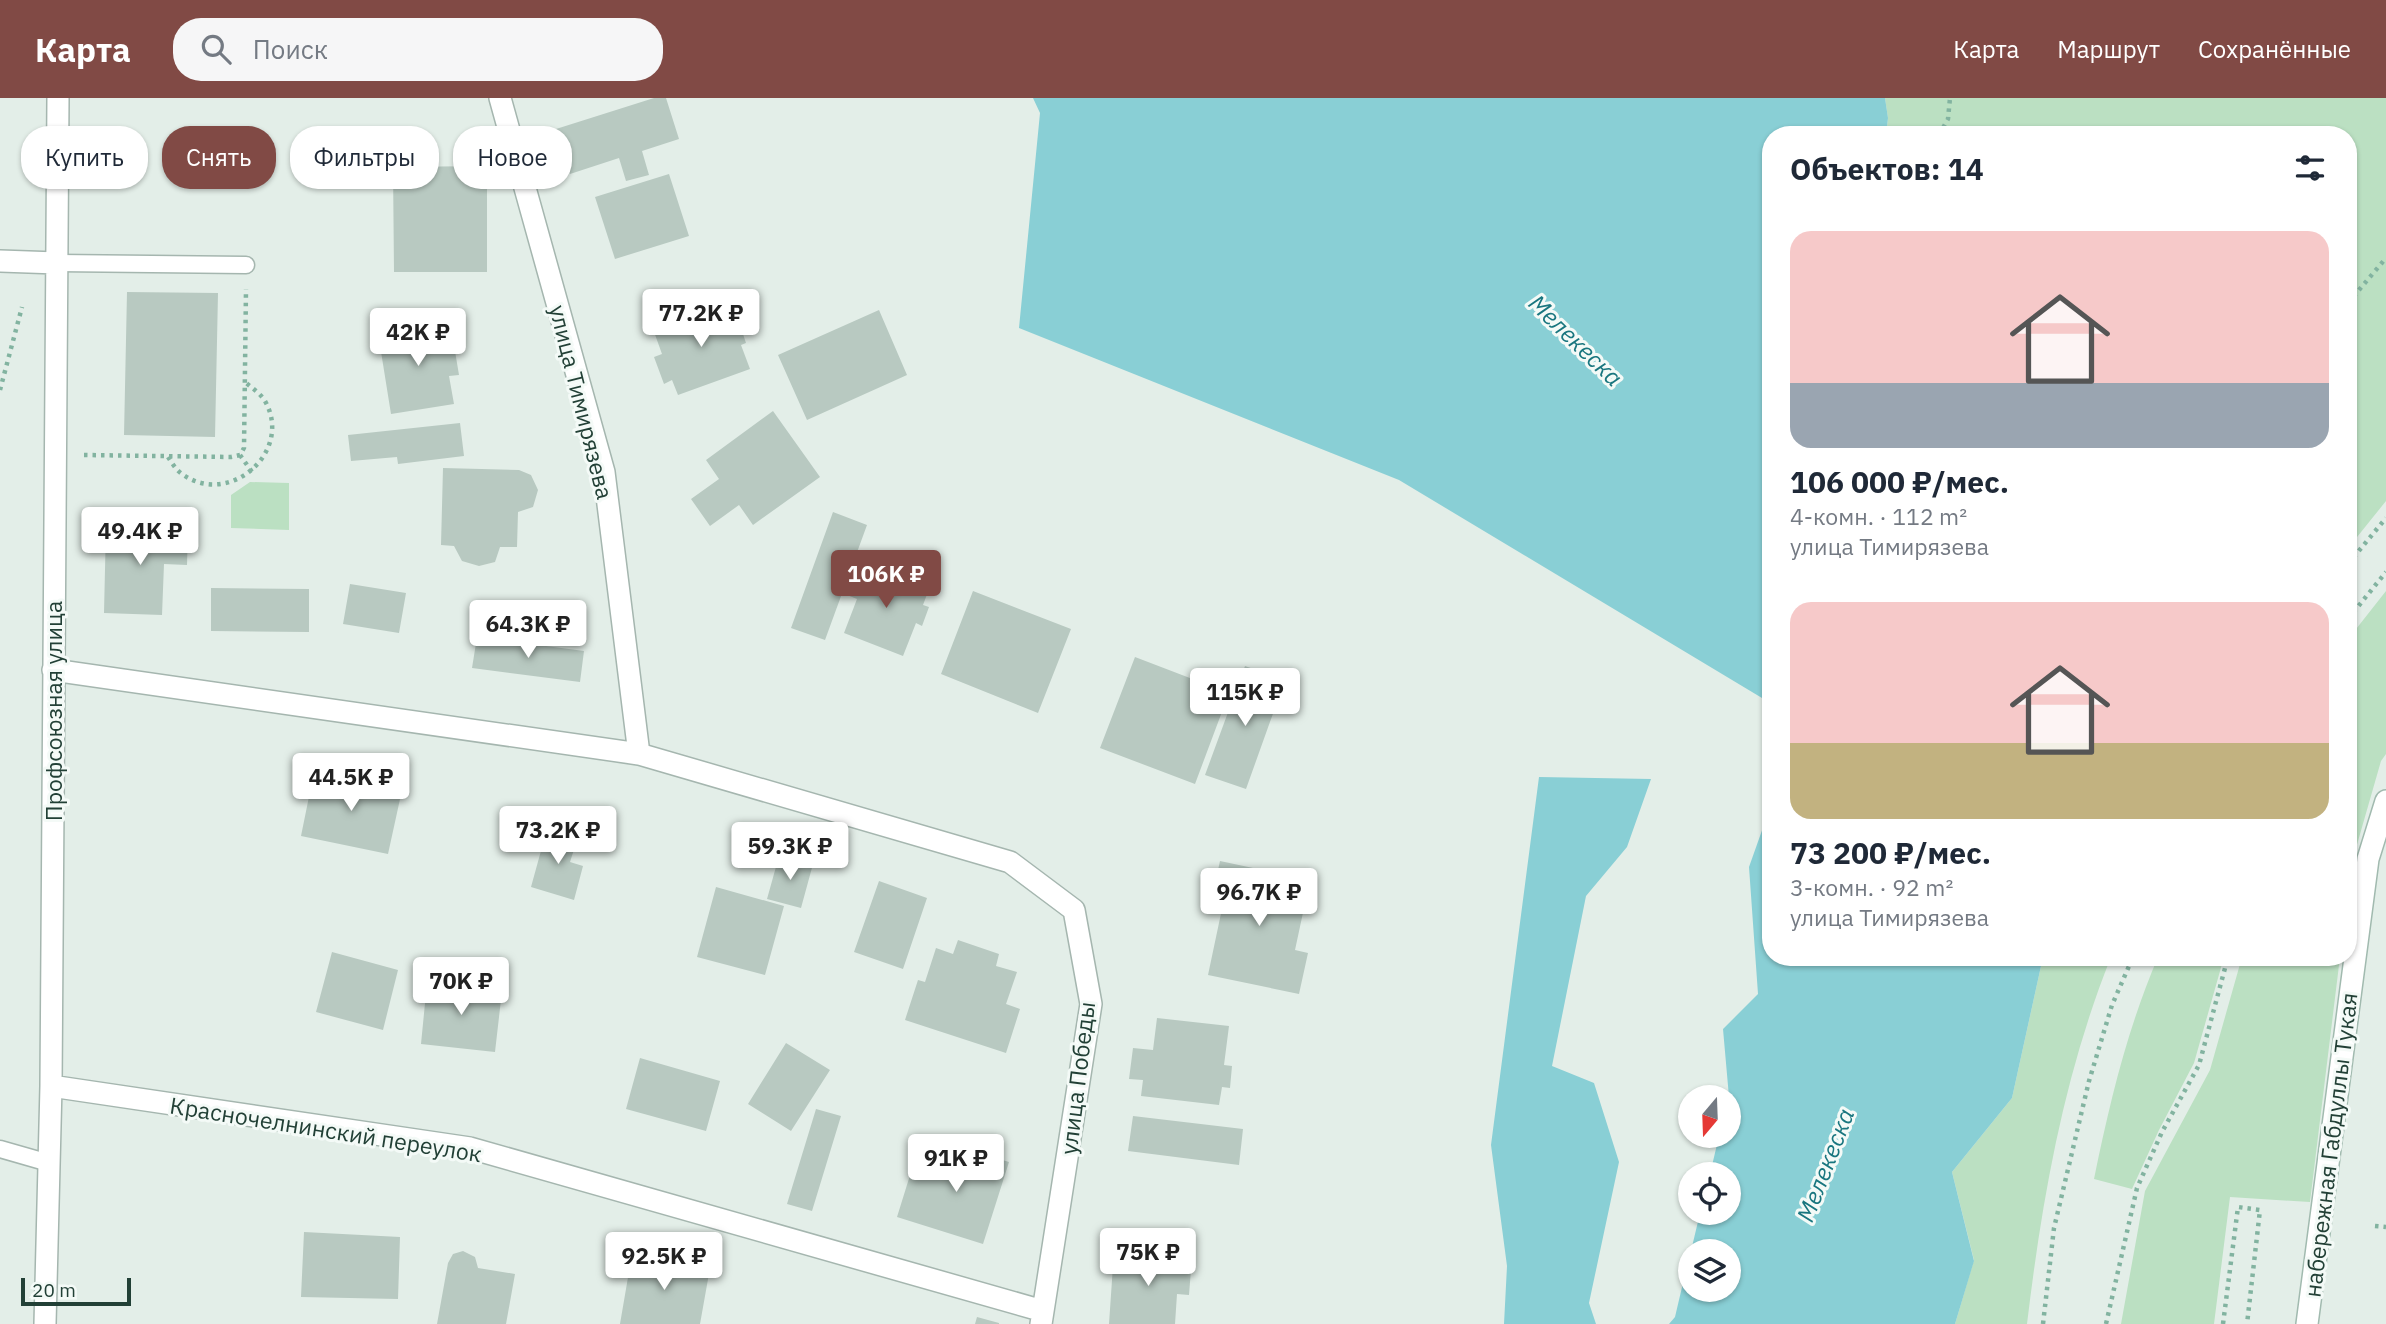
<!DOCTYPE html>
<html lang="ru">
<meta charset="utf-8">
<style>
body{margin:0;font-family:"IBM Plex Sans",sans-serif;background:#f6f6f7;color:#1f2937;height:100vh;display:flex;flex-direction:column;font-size:26px;white-space:nowrap}
*{box-sizing:border-box;margin:0}
p{font-size:23px;color:#747a83}
.icon{flex:none;width:38px;height:38px;fill:none;stroke:currentColor;stroke-width:2;stroke-linecap:round;stroke-linejoin:round}
.map{position:relative;flex:1;overflow:hidden}
.drawer{position:absolute;left:1762px;top:28px;width:595px;height:840px;display:flex;flex-direction:column;background:#fff;border-radius:28px;box-shadow:0 2px 5px #0004}
.drawer>*{flex:none}
.banner{position:absolute;left:21px;top:28px;width:665px;height:63px;display:flex;gap:14px}
.needle{width:46px;rotate:199deg}
.controls{position:absolute;left:1678px;top:987px;display:grid;gap:14px}
.controls a{display:grid;place-items:center;width:63px;height:63px;border-radius:50%;background:#fff;box-shadow:0 2px 5px #0004;font-size:35px}
.scale{position:absolute;left:21px;bottom:18px;width:110px;box-sizing:border-box;padding-left:7px;border:4px solid #224036;border-top:0;font-size:19px;line-height:24px;white-space:nowrap;color:#224036;-webkit-text-stroke:5px #f4faf7;paint-order:stroke}
.price{position:absolute;translate:-50% -60px;padding:0 16px;border-radius:7px;background:#fff;color:#222;font-size:23px;line-height:46px;filter:drop-shadow(0 2px 4px #0008)}
.price::after{content:'';position:absolute;left:50%;top:42px;width:21px;height:16px;margin-left:-10px;background:inherit;clip-path:polygon(0 0,100% 0,50% 100%)}
.price.on{background:#814a45;color:#fff}
ul{padding:0;list-style:none}
li{display:grid;align-content:center;gap:14px;height:371px;padding:0 28px}
li span{display:grid;place-items:center;height:217px;border-radius:21px;color:#555}
li>.icon{margin-inline-start:auto}
span .icon{width:126px;height:126px;fill:#fffc;stroke-width:1}
li b{font-size:30px}
h2{display:flex;justify-content:space-between;align-items:center;height:84px;padding:0 28px;font-size:30px}
.tag{padding:0 24px;border-radius:28px;background:#fff;box-shadow:0 2px 5px #0004;font-size:24px;line-height:63px}
.tag.on{background:#814a45;color:#fff}
header{display:flex;align-items:center;gap:42px;box-sizing:border-box;height:98px;padding:0 35px;background:#814a45;color:#fff}
header strong{font-size:33px}
nav{display:flex;gap:38px;margin-inline-start:auto;font-size:24px}
.search{width:490px;height:63px;background:#f6f6f7;display:flex;align-items:center;gap:18px;box-sizing:border-box;padding:0 24px;border-radius:28px;color:#747a83;font-size:26px}
.map>svg:first-child{display:block}
.green{fill:#bbe0c2}
.water{fill:#89cfd5}
.building{fill:#b8c9c1}
.lines{fill:none;stroke-linecap:round;stroke-linejoin:round}
.lane-casing{stroke:#a5b6af;stroke-width:19}
.street-casing{stroke:#a5b6af;stroke-width:24}
.secondary-casing{stroke:#a1baaf;stroke-width:24}
.path{stroke:#82b3a0;stroke-width:4.5;stroke-dasharray:3.5 5;stroke-linecap:butt}
.lane{stroke:#fff;stroke-width:16}
.street{stroke:#fff;stroke-width:21}
.secondary{stroke:#fff;stroke-width:21}
.labels{text-anchor:middle;dominant-baseline:central;stroke-width:6;stroke-linejoin:round;paint-order:stroke}
.street-label{font-size:23px;fill:#224036;stroke:#f4faf7}
.water-label{font-size:24px;font-style:italic;fill:#19767f;stroke:#f4faf7}
</style>
<header>
<strong>Карта</strong>
<div class="search"><svg class="icon" aria-label="search" viewBox="0 0 24 24"><circle cx="10" cy="10" r="6"/><path d="M15 15l6 6"/></svg>Поиск</div>
<nav><a>Карта</a><a>Маршрут</a><a>Сохранённые</a></nav>
</header>
<div class="map">
<svg width="2386" height="1226" viewBox="0 0 2386 1226">
<rect width="100%" height="100%" fill="#e3eee8"/>
<path class="green" d="M 1885,0 L 2386,0 L 2386,403 L 2349,449 L 2348,37 L 1886,37 L 1888,20 Z
M 250,384 L 289,385 L 289,432 L 231,430 L 231,397 Z
M 2386,493 L 2386,656 L 2381,663 L 2350,771 L 2349,787 L 2349,540 Z
M 2043,859 L 2111,859 C 2064,976 2042,1101 2027,1226 L 1955,1226 L 1974,1162 L 1952,1074 L 2012,1000 Z
M 2158,859 L 2224,859 L 2194,965 L 2159,1032 L 2132,1091 L 2094,1081 C 2110,1003 2127,932 2158,859 Z
M 2242,859 L 2340,859 L 2310,1104 L 2230,1099 L 2214,1226 L 2121,1226 L 2145,1093 L 2210,972 Z"/>
<path class="water" d="M 1033,0 L 1885,0 L 1888,20 L 1886,37 L 1771,37 L 1771,617 L 1767,603 L 1399,382 L 1019,230 L 1040,15 Z
M 1539,679 L 1651,681 L 1627,749 L 1586,798 L 1552,968 L 1594,985 L 1619,1064 L 1589,1205 L 1596,1226 L 1504,1226 L 1507,1168 L 1491,1047 Z
M 1771,707 L 1771,859 L 2043,859 L 2012,1000 L 1952,1074 L 1974,1163 L 1955,1226 L 1669,1226 L 1675,1219 L 1690,1155 L 1690,1192 L 1729,1192 L 1729,1153 L 1691,1153 L 1700,1115 L 1729,1115 L 1729,1076 L 1710,1076 L 1719,1038 L 1729,1038 L 1729,999 L 1723,931 L 1758,896 L 1749,769 Z"/>
<path class="building" d="M 654,0 L 666,0 L 679,41 L 642,53 L 649,77 L 626,83 L 619,60 L 570,76 L 556,31 Z
M 487,68 L 487,174 L 394,174 L 393,69 Z
M 669,76 L 689,138 L 615,161 L 595,99 Z
M 127,194 L 218,195 L 215,339 L 124,337 Z
M 725,203 L 734,229 L 740,227 L 746,245 L 741,247 L 750,271 L 678,297 L 672,282 L 664,286 L 654,259 L 662,256 L 653,231 Z
M 879,212 L 907,277 L 807,322 L 778,257 Z
M 441,226 L 444,248 L 454,247 L 459,277 L 449,278 L 454,306 L 391,316 L 378,235 Z
M 773,313 L 820,379 L 753,427 L 739,407 L 710,428 L 691,401 L 719,381 L 706,362 Z
M 460,325 L 464,358 L 398,366 L 397,359 L 351,363 L 348,337 Z
M 443,370 L 519,372 L 531,377 L 538,392 L 533,409 L 518,414 L 517,449 L 500,449 L 495,464 L 479,468 L 462,463 L 454,448 L 441,447 Z
M 833,414 L 867,427 L 825,542 L 791,530 Z
M 106,428 L 188,430 L 187,467 L 164,466 L 162,517 L 104,515 Z
M 870,469 L 929,491 L 923,507 L 929,509 L 922,528 L 916,525 L 903,558 L 844,535 L 857,501 L 847,497 L 853,480 L 864,484 Z
M 350,486 L 406,495 L 399,535 L 343,526 Z
M 211,490 L 309,491 L 309,534 L 211,533 Z
M 973,493 L 1071,531 L 1038,615 L 941,576 Z
M 477,539 L 584,553 L 580,584 L 472,570 Z
M 1135,559 L 1229,595 L 1195,686 L 1100,650 Z
M 1245,568 L 1285,582 L 1246,691 L 1205,677 Z
M 314,674 L 402,692 L 388,756 L 301,738 Z
M 547,731 L 578,739 L 570,764 L 583,768 L 574,802 L 531,789 Z
M 779,758 L 813,766 L 801,810 L 767,801 Z
M 1220,763 L 1310,782 L 1295,852 L 1308,855 L 1299,896 L 1208,877 L 1223,806 L 1211,804 Z
M 879,783 L 927,800 L 903,871 L 854,854 Z
M 716,789 L 784,808 L 765,877 L 697,859 Z
M 958,842 L 999,856 L 996,868 L 1017,874 L 1006,906 L 1020,911 L 1006,955 L 905,922 L 918,882 L 925,884 L 936,850 L 953,856 Z
M 332,854 L 398,872 L 383,932 L 316,914 Z
M 427,885 L 502,893 L 495,954 L 421,946 Z
M 1157,920 L 1229,928 L 1224,967 L 1232,968 L 1230,990 L 1222,989 L 1219,1007 L 1141,998 L 1143,982 L 1129,981 L 1133,950 L 1153,952 Z
M 786,945 L 830,972 L 791,1033 L 748,1006 Z
M 640,960 L 720,983 L 706,1033 L 626,1011 Z
M 816,1011 L 841,1018 L 812,1113 L 787,1106 Z
M 1133,1018 L 1243,1031 L 1239,1067 L 1128,1053 Z
M 944,1044 L 1009,1064 L 983,1146 L 897,1119 L 911,1074 L 932,1081 Z
M 304,1134 L 400,1139 L 398,1201 L 301,1199 Z
M 463,1153 L 475,1159 L 478,1170 L 515,1176 L 506,1226 L 437,1226 L 448,1165 L 453,1156 Z
M 1114,1153 L 1192,1159 L 1189,1197 L 1177,1196 L 1175,1226 L 1109,1226 Z
M 632,1156 L 710,1170 L 700,1226 L 620,1226 Z
M 977,1219 L 999,1225 L 999,1226 L 975,1226 Z"/>
<g class="lines">
<defs>
<path id="lane" d="M 57,165 L 246,167
M 0,1051 L 49,1065"/>
<path id="street" d="M 500,0 L 604,374 L 639,656
M 0,163 L 57,165
M 53,572 L 639,656 L 1010,764 L 1074,812 L 1091,906 L 1041,1226
M 51,988 L 470,1050 L 1043,1213
M 45,1226 L 51,988 L 58,0"/>
<path id="secondary" d="M 2307,1226 L 2368,761 L 2386,703"/>
</defs>
<use href="#lane" class="lane-casing"/>
<use href="#street" class="street-casing"/>
<use href="#secondary" class="secondary-casing"/>
<path class="path" d="M 1939,37 L 1948,21 L 1950,0
M 2348,205 L 2386,160
M 0,292 L 22,209
M 84,357 L 231,359 L 240,357 L 244,350 L 246,191
M 240,357 L 252,374
M 168,359 C 172,365 176,372 182,376 C 229,410 294,354 265,303 C 260,295 252,290 245,284
M 2348,466 L 2386,420
M 2348,521 L 2386,474
M 2375,1128 L 2386,1129
M 2043,1226 L 2054,1130 L 2089,983 L 2112,907 L 2133,859
M 2106,1226 L 2137,1090 L 2162,1034 L 2199,967 L 2228,859
M 2223,1226 L 2238,1109 L 2260,1112 L 2247,1226"/>
<use href="#lane" class="lane"/>
<use href="#street" class="street"/>
<use href="#secondary" class="secondary"/>
</g>
<g class="labels">
<g class="street-label">
<text transform="translate(582 304) rotate(76)">улица Тимирязева</text>
<text transform="translate(53 613) rotate(-90)">Профсоюзная улица</text>
<text transform="translate(1077 980) rotate(-83)">улица Победы</text>
<text transform="translate(326 1031) rotate(9)">Красночелнинский переулок</text>
<text transform="translate(2330 1047) rotate(-83)">набережная Габдуллы Тукая</text>
</g>
<g class="water-label">
<text transform="translate(1576 242) rotate(44)">Мелекеска</text>
<text transform="translate(1825 1067) rotate(-69)">Мелекеска</text>
</g>
</g>
</svg>
<div class="controls">
<a><svg class="needle" viewBox="-14 -14 28 28"><path d="M0-13l5 13h-10z" fill="#e53935"/><path d="M0 13l5-13h-10z" fill="#747a83"/></svg></a>
<a><svg class="icon" aria-label="locate" viewBox="0 0 24 24"><circle cx="12" cy="12" r="6"/><path d="M12 2v4M12 18v4M2 12h4M18 12h4"/></svg></a>
<a><svg class="icon" aria-label="layers" viewBox="0 0 24 24"><path d="M12 4l9 5-9 5-9-5zM3 14l9 5 9-5"/></svg></a>
</div>
<div class="scale">20 m</div>
<b class="price" style="left:701px;top:251px">77.2K ₽</b>
<b class="price" style="left:418px;top:270px">42K ₽</b>
<b class="price" style="left:140px;top:469px">49.4K ₽</b>
<b class="price on" style="left:886px;top:512px">106K ₽</b>
<b class="price" style="left:528px;top:562px">64.3K ₽</b>
<b class="price" style="left:1245px;top:630px">115K ₽</b>
<b class="price" style="left:351px;top:715px">44.5K ₽</b>
<b class="price" style="left:558px;top:768px">73.2K ₽</b>
<b class="price" style="left:790px;top:784px">59.3K ₽</b>
<b class="price" style="left:1259px;top:830px">96.7K ₽</b>
<b class="price" style="left:461px;top:919px">70K ₽</b>
<b class="price" style="left:956px;top:1096px">91K ₽</b>
<b class="price" style="left:1148px;top:1190px">75K ₽</b>
<b class="price" style="left:664px;top:1194px">92.5K ₽</b>
<div class="banner">
<a class="tag">Купить</a>
<a class="tag on">Снять</a>
<a class="tag">Фильтры</a>
<a class="tag">Новое</a>
</div>
<section class="drawer">
<h2>Объектов: 14<svg class="icon" aria-label="filters" viewBox="0 0 24 24"><path d="M4 7h16M4 17h16"/><circle cx="9" cy="7" r="2"/><circle cx="15" cy="17" r="2"/></svg></h2>
<ul>
<li><span style="background:linear-gradient(#f6c9c9 70%,#9aa5b1 0)"><svg class="icon" aria-label="home" viewBox="0 0 24 24"><path d="M3 11l9-7 9 7M6 9v11h12V9"/></svg></span><div><b>106 000 ₽/мес.</b><p>4-комн. · 112 m²</p><p>улица Тимирязева</p></div></li>
<li><span style="background:linear-gradient(#f6c9c9 65%,#c2b280 0)"><svg class="icon" aria-label="home" viewBox="0 0 24 24"><path d="M3 11l9-7 9 7M6 9v11h12V9"/></svg></span><div><b>73 200 ₽/мес.</b><p>3-комн. · 92 m²</p><p>улица Тимирязева</p></div></li>
</ul>
</section>
</div>
